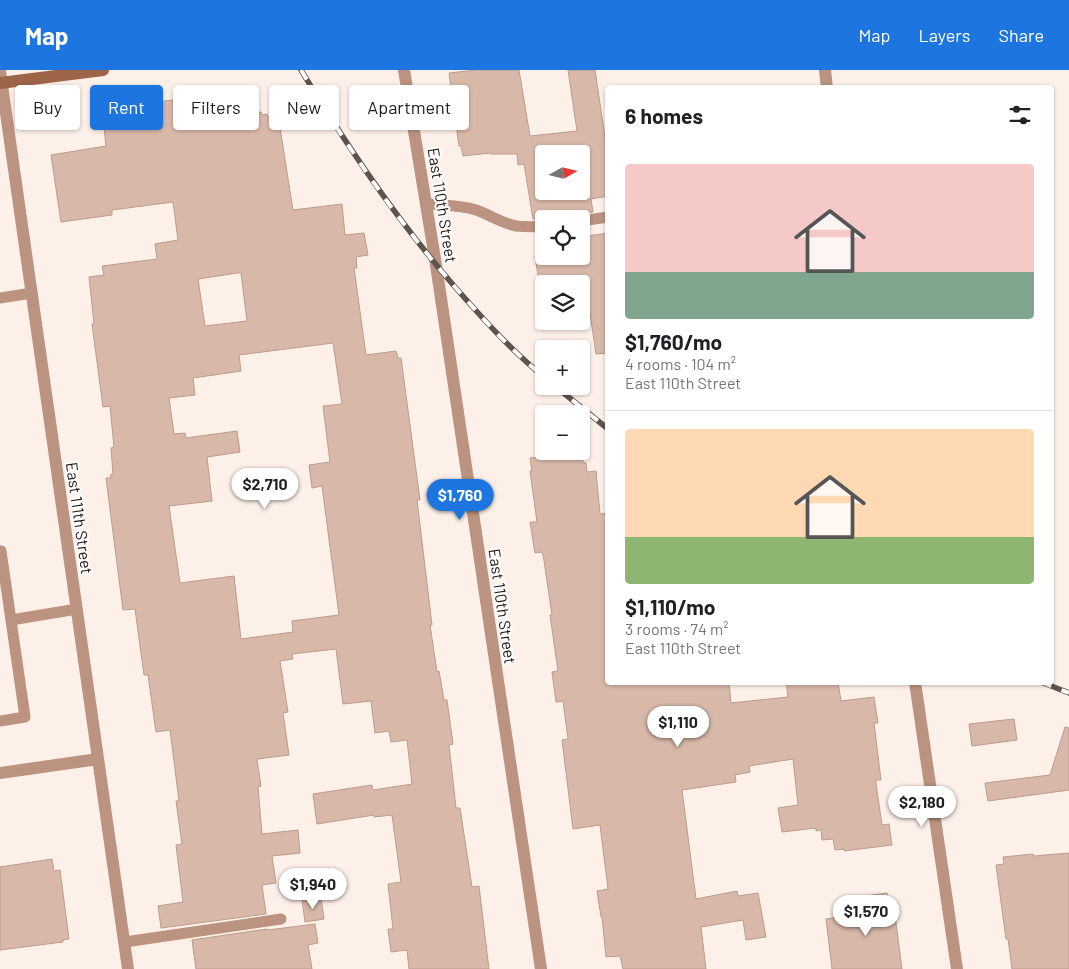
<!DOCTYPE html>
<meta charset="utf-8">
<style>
body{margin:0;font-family:Barlow,sans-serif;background:#f2f2f2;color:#202124;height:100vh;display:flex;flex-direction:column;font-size:19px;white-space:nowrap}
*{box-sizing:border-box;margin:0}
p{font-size:16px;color:#757577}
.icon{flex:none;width:28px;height:28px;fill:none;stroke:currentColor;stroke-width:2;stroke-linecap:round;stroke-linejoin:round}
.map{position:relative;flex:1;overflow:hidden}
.panel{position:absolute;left:605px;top:15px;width:449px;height:600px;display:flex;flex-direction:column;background:#fff;border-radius:5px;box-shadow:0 1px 4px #0004}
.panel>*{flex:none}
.banner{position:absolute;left:15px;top:15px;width:475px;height:45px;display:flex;gap:10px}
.needle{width:32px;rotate:82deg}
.buttons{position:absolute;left:535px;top:75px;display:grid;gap:10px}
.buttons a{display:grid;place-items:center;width:55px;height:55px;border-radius:5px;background:#fff;box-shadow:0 1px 4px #0004;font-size:25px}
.price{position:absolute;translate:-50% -42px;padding:0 11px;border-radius:18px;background:#fff;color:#222;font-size:16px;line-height:32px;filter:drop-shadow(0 1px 2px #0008)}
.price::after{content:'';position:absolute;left:50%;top:30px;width:15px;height:11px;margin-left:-8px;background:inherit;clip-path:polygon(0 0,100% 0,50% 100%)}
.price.on{background:#1d75df;color:#fff}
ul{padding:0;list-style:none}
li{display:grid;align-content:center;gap:10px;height:265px;padding:0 20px}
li+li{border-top:1px solid #e0e0e0}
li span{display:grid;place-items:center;height:155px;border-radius:5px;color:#555}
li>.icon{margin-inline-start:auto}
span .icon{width:90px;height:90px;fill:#fffc;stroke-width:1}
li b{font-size:21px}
h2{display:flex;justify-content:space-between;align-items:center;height:60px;padding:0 20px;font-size:21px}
.pill{padding:0 18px;border-radius:5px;background:#fff;box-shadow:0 1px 4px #0004;font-size:18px;line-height:45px}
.pill.on{background:#1d75df;color:#fff}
header{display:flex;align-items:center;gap:30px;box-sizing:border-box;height:70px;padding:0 25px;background:#1d75df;color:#fff}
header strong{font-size:24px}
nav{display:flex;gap:28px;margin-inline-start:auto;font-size:18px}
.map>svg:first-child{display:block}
.building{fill:#d8b8a9;stroke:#bb9c8d;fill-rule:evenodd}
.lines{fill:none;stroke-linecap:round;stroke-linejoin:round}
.service{stroke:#bb9380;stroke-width:11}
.minor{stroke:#bb9380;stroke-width:12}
.secondary{stroke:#9d6448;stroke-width:12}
.rail-casing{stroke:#5f534d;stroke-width:5.5}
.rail{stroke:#fff;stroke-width:4;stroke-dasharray:11;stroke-linecap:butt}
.labels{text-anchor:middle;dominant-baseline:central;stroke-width:4;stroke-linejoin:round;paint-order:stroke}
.street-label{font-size:16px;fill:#20140f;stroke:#fff}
</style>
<header>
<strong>Map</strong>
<nav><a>Map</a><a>Layers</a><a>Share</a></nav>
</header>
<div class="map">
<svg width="1069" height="899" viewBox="0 0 1069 899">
<rect width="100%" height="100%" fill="#fdf0e9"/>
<path class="building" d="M 476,0 L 519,0 L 530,66 L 577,61 L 568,0 L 595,0 L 608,87 L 608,126 L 591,129 L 593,142 L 580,144 L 575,147 L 566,149 L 533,149 L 524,94 L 518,95 L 517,84 L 490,84 L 490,83 L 463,86 L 461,76 L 459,76 L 449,3 ZM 544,84 L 581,84 L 581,121 L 544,121 Z
M 207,25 L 210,50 L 261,42 L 262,45 L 267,44 L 268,47 L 278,45 L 293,140 L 342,134 L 345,165 L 364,163 L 368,185 L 356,187 L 357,198 L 354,198 L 366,285 L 396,281 L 398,288 L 401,288 L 420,430 L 417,430 L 432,555 L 430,555 L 437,602 L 439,601 L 444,630 L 447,630 L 453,674 L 449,675 L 456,738 L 460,738 L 472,817 L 479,816 L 489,899 L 409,899 L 407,880 L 391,882 L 388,859 L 393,859 L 388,814 L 401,812 L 392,745 L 374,747 L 374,745 L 317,754 L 313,724 L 372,715 L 373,720 L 412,714 L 407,670 L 391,672 L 389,661 L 375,663 L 371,631 L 343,634 L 336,579 L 292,584 L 293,589 L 280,591 L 288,642 L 283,643 L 289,685 L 257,689 L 261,716 L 258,717 L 262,764 L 298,760 L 300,783 L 272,786 L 276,813 L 262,815 L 266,844 L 161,858 L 158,836 L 183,832 L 176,775 L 182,774 L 176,731 L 179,731 L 170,660 L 156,662 L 148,605 L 144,605 L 135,539 L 123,540 L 106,408 L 111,408 L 110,405 L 113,404 L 111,378 L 114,377 L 110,336 L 103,337 L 92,254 L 94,254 L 89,207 L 104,205 L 102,196 L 157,189 L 155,174 L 178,170 L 173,132 L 112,140 L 112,145 L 61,152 L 51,85 L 106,76 L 103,48 L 160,41 L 158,32 ZM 237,203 L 241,203 L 247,251 L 205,256 L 198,209 ZM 333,273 L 342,334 L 323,336 L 330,392 L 309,395 L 312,418 L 322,416 L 339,545 L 292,551 L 293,562 L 241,569 L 234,506 L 180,513 L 169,436 L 212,431 L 207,387 L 240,382 L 237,361 L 186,368 L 185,363 L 174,364 L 169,328 L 195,325 L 193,308 L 241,301 L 239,285 Z
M 608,163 L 608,283 L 596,284 L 585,209 L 578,210 L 577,208 L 541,213 L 540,206 L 538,206 L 535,186 L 581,186 L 581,167 Z
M 582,382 L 583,393 L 586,393 L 587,402 L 596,401 L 600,444 L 608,443 L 608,612 L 729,612 L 731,633 L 788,627 L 786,612 L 838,612 L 841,631 L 874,627 L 878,653 L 874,653 L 881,710 L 876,710 L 876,714 L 882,755 L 889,754 L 892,775 L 844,781 L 844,779 L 835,780 L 833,769 L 822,770 L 821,760 L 816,761 L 816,758 L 782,762 L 778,738 L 798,735 L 793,689 L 749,696 L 750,702 L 735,705 L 736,712 L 682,720 L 696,829 L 737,821 L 738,826 L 758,823 L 766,867 L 746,870 L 743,850 L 701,857 L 706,899 L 623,899 L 620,886 L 606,887 L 602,847 L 601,847 L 597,821 L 608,819 L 600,755 L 573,759 L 562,670 L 568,669 L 563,631 L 556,632 L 552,602 L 558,601 L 550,545 L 552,545 L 543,484 L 542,484 L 542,482 L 535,483 L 530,452 L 537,452 L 530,401 L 532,401 L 530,388 Z
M 1014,649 L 1017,670 L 972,676 L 969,654 Z
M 1065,657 L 1069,658 L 1069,720 L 988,731 L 985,713 L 1050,705 Z
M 1069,783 L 1069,899 L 1012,899 L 1008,869 L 1006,869 L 996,795 L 1004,794 L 1003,787 L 1033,784 L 1034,786 Z
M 52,789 L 54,801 L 60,800 L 69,869 L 63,870 L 63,872 L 0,880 L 0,797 Z
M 887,823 L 888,830 L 893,830 L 902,899 L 832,899 L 826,849 L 860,844 L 858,827 Z
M 321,828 L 324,849 L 305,852 L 302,830 Z
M 315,854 L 318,873 L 308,875 L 312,899 L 196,899 L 192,870 L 267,859 L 268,860 Z"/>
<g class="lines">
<path class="service" d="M 426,134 C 442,135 461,135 476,140 C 490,145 502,153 516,156 C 526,157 535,157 544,156
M 581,151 L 608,147
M 0,228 L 32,223
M 0,481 L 1,481 L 25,647 L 0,651
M 11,550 L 77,539
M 125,872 L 281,849"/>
<path class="minor" d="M 404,0 L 436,195 L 541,899
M 825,0 L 827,18
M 0,1 L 128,899
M 915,612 L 957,899
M 0,703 L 98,689"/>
<path class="secondary" d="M 0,13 L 103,0"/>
<defs>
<path id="rail" d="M 301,0 C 348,78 396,149 455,217 C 483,249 511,280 544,307
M 555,316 L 608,359
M 1041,612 L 1069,623"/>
</defs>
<use href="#rail" class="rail-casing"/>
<use href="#rail" class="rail"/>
</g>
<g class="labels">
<g class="street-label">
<text transform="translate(443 135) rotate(81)">East 110th Street</text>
<text transform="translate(80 448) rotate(82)">East 111th Street</text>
<text transform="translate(503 536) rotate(82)">East 110th Street</text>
</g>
</g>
</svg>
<div class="buttons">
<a><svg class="needle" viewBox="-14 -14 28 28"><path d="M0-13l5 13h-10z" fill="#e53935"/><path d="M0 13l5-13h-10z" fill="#757577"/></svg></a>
<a><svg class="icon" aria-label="locate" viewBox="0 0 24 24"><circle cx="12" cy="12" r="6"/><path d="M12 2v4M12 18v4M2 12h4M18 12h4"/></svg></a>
<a><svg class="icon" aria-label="layers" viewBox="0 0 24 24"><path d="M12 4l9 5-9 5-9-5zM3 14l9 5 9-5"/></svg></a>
<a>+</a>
<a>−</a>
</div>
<b class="price" style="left:265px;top:440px">$2,710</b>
<b class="price on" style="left:460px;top:451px">$1,760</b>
<b class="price" style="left:678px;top:678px">$1,110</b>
<b class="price" style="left:922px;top:758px">$2,180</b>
<b class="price" style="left:313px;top:840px">$1,940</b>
<b class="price" style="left:866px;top:867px">$1,570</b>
<div class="banner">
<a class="pill">Buy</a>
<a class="pill on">Rent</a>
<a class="pill">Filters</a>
<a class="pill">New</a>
<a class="pill">Apartment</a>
</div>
<section class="panel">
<h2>6 homes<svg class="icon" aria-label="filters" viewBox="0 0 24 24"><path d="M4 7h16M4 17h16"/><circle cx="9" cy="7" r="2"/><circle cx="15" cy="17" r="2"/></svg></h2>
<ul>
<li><span style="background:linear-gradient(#f6c9c9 70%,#7fa58c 0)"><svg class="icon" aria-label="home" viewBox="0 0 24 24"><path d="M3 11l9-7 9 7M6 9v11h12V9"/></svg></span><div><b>$1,760/mo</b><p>4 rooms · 104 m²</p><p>East 110th Street</p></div></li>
<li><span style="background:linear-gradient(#ffd9b3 70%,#8fb573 0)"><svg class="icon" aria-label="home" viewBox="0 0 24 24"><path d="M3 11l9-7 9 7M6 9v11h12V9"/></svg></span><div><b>$1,110/mo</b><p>3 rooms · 74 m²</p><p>East 110th Street</p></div></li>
</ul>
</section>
</div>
